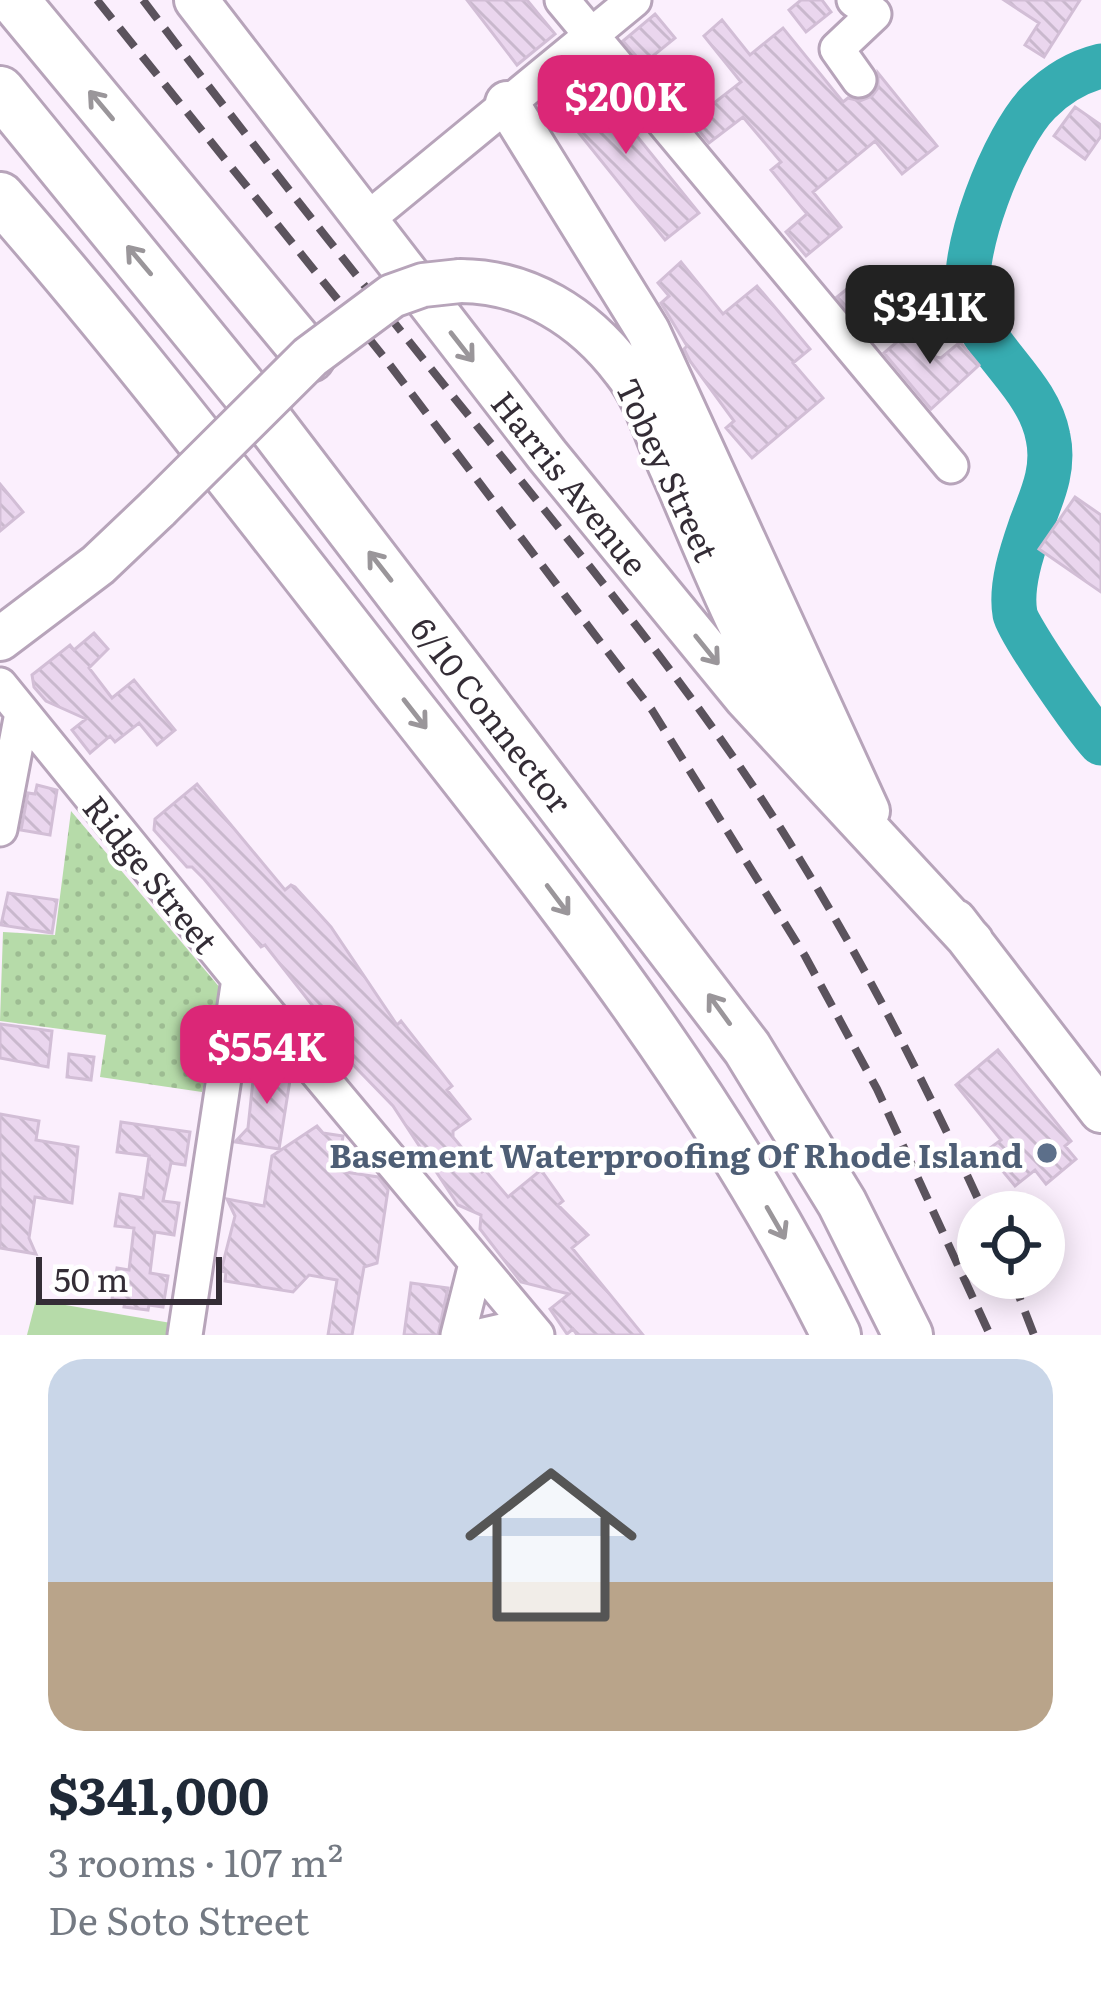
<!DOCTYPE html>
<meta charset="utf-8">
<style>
body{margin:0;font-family:Literata,serif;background:#f2f2f3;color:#1f2937;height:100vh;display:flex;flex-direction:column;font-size:45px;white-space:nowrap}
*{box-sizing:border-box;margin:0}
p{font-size:39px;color:#747a83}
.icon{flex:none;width:66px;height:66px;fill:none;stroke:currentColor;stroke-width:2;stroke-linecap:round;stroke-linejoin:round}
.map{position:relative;height:1335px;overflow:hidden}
.details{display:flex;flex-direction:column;background:#fff;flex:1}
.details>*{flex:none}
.buttons{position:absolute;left:957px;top:1191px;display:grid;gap:24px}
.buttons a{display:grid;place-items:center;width:108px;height:108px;border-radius:50%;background:#fff;box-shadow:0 6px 30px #0003;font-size:60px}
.scale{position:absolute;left:36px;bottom:30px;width:186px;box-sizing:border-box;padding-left:12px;border:6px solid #342d36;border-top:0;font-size:33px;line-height:42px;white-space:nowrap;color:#342d36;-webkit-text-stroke:9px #fff;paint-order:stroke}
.price{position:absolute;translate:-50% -102px;padding:0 27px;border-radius:24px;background:#db2777;color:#fff;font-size:39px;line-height:78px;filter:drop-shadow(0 3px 6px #0008)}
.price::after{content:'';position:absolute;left:50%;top:72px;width:36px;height:27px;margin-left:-18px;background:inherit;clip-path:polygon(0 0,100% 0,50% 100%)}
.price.active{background:#222;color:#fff}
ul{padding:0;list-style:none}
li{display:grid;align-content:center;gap:24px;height:636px;padding:0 48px}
li span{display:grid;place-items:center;height:372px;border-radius:36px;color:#555}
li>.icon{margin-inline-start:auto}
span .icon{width:216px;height:216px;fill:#fffc;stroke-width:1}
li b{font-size:51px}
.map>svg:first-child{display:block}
.green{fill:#b6dba9}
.park{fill:url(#park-dots)}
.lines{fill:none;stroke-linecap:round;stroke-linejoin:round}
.river{stroke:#37acb1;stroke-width:45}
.building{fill:url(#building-back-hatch);stroke:#d2bed6;stroke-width:3}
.minor-casing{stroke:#b7a4ba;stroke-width:39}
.major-casing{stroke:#b7a4ba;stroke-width:48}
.highway-casing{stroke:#b7a4ba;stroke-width:54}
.minor{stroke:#fff;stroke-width:33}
.major{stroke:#fff;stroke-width:42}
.highway{stroke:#fff;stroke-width:48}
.rail{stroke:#5b535d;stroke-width:8;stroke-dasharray:24 12;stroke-linecap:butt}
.major-bridge-casing{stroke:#b7a4ba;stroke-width:48;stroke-linecap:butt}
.major-bridge{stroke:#fff;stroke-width:42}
.oneway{stroke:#9a969a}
.service-dot{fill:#5c6f8a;stroke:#fff;stroke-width:4.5}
.labels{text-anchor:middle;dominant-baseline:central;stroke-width:9;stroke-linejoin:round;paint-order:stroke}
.street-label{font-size:33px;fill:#342d36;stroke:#fff}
.service-label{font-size:33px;font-weight:bold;fill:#4e5e75;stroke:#fff;text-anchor:end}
</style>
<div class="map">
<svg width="1101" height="1335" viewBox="0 0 1101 1335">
<defs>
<pattern id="park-dots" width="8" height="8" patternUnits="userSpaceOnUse" patternTransform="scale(3)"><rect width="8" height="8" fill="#b6dba9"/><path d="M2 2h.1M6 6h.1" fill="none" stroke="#9dbc92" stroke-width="1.8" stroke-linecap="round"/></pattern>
<pattern id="building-back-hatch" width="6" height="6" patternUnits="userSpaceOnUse" patternTransform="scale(3)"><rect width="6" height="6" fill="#ead6ee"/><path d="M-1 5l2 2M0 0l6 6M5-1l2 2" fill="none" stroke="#c9b8cd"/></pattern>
</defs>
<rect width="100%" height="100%" fill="#fbeffd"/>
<path class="green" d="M 36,1300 L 171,1323 L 169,1335 L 27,1335 Z"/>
<path class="park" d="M 71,811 L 221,989 L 202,1092 L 100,1077 L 106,1035 L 0,1021 L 3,932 L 55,935 Z"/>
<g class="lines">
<path class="river" d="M 1101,66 C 1077,72 1057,84 1039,102 C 1005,135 956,257 970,304 C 985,353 1038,384 1048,437 C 1055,469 1042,496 1031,525 C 1022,551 1010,586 1015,614 C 1019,632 1086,727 1101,743"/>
</g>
<path class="building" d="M 467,0 L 527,0 L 555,34 L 517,65 Z
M 801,0 L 822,0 L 831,12 L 806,32 L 789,10 Z
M 1004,0 L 1080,0 L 1044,57 L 1025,45 L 1039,23 Z
M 655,14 L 675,38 L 643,64 L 623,41 Z
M 722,20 L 750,55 L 783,28 L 843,102 L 848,98 L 860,101 L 872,96 L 878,88 L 878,73 L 937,146 L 902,174 L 875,141 L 813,192 L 841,227 L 806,256 L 786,232 L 807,214 L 771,170 L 781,162 L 743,117 L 709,143 L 691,121 L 741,82 L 704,36 Z
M 586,73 L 699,213 L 665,240 L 553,101 Z
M 1075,107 L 1101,125 L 1101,136 L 1085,159 L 1054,136 Z
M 681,262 L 723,314 L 757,286 L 810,349 L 793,363 L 823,398 L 752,458 L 726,428 L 734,421 L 690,361 L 684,349 L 687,346 L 661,303 L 669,296 L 658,283 Z
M 863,276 L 878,295 L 853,316 L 837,297 Z
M 912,329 L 936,357 L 941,358 L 960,342 L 979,365 L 931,409 L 884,353 Z
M 0,484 L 23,512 L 0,531 Z
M 1075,497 L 1101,515 L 1101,592 L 1039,549 Z
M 94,633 L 108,649 L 89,668 L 112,698 L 134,680 L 175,730 L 157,745 L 139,723 L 115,742 L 110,736 L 90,753 L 72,730 L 86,719 L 46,701 L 34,687 L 32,675 L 70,645 L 74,650 Z
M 197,784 L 285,890 L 291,885 L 295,887 L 331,927 L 397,1025 L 401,1021 L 452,1086 L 447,1090 L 470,1119 L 453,1131 L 453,1137 L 482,1172 L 485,1170 L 508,1197 L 541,1170 L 563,1201 L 558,1205 L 588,1235 L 572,1248 L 643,1335 L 577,1335 L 573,1329 L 567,1334 L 550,1309 L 569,1294 L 521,1282 L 480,1229 L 481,1215 L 458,1205 L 393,1106 L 332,1043 L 334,1033 L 265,945 L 261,947 L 204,879 L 192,867 L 187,867 L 154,830 L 155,819 Z
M 37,785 L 57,790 L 50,835 L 21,830 L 28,793 L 35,794 Z
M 8,893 L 57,900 L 52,933 L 1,925 Z
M 0,1024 L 52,1031 L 48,1067 L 0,1058 Z
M 998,1050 L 1071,1141 L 1065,1146 L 1076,1159 L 1046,1184 L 1035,1170 L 1015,1186 L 986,1151 L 1001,1140 L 956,1085 Z
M 69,1054 L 94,1057 L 91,1080 L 67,1077 Z
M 263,1065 L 287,1069 L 291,1074 L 279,1149 L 235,1142 L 248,1128 L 254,1071 Z
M 0,1114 L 39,1121 L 36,1140 L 78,1147 L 72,1203 L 35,1197 L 29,1238 L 36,1254 L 0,1248 Z
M 121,1122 L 190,1132 L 185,1165 L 171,1163 L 163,1201 L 179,1203 L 174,1235 L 155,1232 L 150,1273 L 168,1276 L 163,1307 L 149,1305 L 148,1310 L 124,1307 L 125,1301 L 112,1299 L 117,1268 L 129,1270 L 134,1228 L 115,1226 L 120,1194 L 143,1198 L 149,1156 L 117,1152 Z
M 317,1126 L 323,1133 L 343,1136 L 338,1171 L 378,1177 L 388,1190 L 377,1263 L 364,1267 L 352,1335 L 328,1335 L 337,1280 L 309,1275 L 293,1292 L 225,1281 L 226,1272 L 221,1271 L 235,1216 L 227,1199 L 264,1206 L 272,1156 Z
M 411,1283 L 448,1288 L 438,1335 L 404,1335 Z"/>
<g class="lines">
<defs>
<path id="minor" d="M 562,0 L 951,466
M 854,0 L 874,14 L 837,49 L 859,80
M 364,222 L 634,0
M 0,685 L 239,979 L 537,1335
M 0,829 L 22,713
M 185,1335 L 239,979
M 458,1335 L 476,1264
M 484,1335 L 528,1325"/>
<path id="major" d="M 196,0 L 547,455 L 746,698 L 972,942
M 507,103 L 648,331 L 868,811
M 460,281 C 527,281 584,317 624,370 C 646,397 657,438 672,470 C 710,557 744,649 798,727
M 0,639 L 98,565 L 158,508
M 955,921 L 1101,1111"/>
<path id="highway" d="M 14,0 L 310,357
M 0,91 L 253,401 L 747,1048 L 842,1203 L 908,1335
M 0,197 C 137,354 263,520 392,685 C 554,891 720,1098 836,1335"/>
</defs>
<use href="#minor" class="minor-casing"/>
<use href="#major" class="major-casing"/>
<use href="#highway" class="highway-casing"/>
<use href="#minor" class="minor"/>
<use href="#major" class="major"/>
<use href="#highway" class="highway"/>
<path class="rail" d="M 97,0 L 383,356 L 652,710 L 805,956 L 877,1089 L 990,1335
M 143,0 C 260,155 380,306 502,457 C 606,587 713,716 799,858 C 869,972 929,1091 984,1212
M 1012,1278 L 1034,1335"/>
<defs>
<path id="major-bridge" d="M 158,508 L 310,357 L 392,296 L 423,285 L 460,281"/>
</defs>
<use href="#major-bridge" class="major-bridge-casing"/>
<use href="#major-bridge" class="major-bridge"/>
</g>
<defs><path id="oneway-shaft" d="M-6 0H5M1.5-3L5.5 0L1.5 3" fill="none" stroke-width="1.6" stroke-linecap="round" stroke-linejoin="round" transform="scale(3)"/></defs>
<g class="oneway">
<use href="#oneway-shaft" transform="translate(101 105) rotate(-130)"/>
<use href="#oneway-shaft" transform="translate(139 260) rotate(-130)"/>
<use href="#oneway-shaft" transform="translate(462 347) rotate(52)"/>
<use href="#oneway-shaft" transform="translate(380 566) rotate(-128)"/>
<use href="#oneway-shaft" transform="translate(707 650) rotate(51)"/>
<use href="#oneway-shaft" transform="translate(415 714) rotate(52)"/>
<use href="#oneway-shaft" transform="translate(558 900) rotate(53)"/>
<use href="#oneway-shaft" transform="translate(719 1009) rotate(-126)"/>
<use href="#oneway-shaft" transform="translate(776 1223) rotate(60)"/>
</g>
<circle class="service-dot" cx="1047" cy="1153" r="12"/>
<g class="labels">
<g class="street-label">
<text transform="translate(669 469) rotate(65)">Tobey Street</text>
<text transform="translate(571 482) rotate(51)">Harris Avenue</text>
<text transform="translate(493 714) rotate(52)">6/10 Connector</text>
<text transform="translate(152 873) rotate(51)">Ridge Street</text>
</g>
<g class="service-label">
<text x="1023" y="1153">Basement Waterproofing Of Rhode Island</text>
</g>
</g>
</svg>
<div class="buttons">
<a><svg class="icon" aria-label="locate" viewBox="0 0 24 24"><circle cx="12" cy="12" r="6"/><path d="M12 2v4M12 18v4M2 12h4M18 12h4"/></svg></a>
</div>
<div class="scale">50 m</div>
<b class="price" style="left:626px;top:157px">$200K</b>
<b class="price active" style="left:930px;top:367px">$341K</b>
<b class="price" style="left:267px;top:1107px">$554K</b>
</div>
<section class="details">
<ul>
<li><span style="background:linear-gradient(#c9d6e8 60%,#b9a48a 0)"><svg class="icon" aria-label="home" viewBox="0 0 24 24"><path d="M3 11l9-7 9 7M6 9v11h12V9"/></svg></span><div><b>$341,000</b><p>3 rooms · 107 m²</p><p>De Soto Street</p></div></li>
</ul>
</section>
